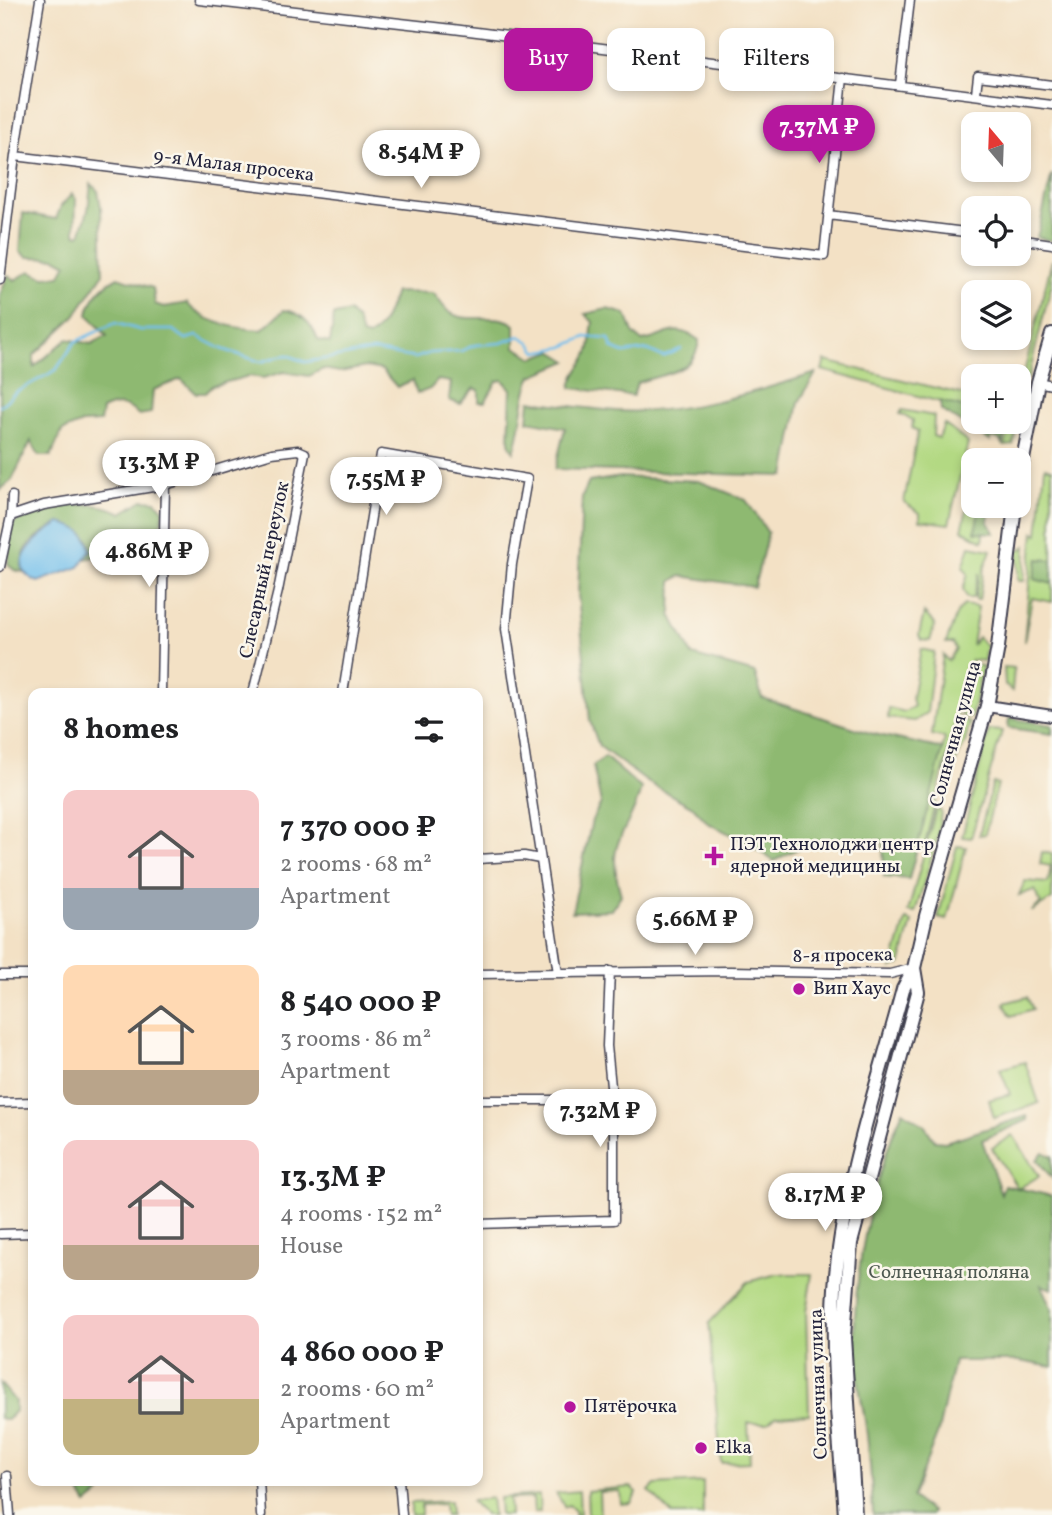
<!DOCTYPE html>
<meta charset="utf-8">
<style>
body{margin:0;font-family:Vollkorn,serif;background:#f2f2f2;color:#202124;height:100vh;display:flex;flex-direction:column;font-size:26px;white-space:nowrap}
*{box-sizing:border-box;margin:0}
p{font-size:23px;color:#757577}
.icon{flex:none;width:38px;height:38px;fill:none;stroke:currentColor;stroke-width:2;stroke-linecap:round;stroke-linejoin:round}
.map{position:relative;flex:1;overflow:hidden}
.panel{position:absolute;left:28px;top:688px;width:455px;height:798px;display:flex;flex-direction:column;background:#fff;border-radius:14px;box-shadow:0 4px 10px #0003}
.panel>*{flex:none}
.hud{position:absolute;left:504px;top:28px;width:443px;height:63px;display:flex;gap:14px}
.needle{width:46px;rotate:341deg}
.buttons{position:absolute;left:961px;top:112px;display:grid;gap:14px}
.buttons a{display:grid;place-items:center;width:70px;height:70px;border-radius:14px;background:#fff;box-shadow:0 4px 10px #0003;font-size:35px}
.price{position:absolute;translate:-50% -60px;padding:0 16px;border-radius:24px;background:#fff;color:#222;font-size:23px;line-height:46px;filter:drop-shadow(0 2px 4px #0008)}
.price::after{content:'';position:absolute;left:50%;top:42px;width:21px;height:16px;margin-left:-10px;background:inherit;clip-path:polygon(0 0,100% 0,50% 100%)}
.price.active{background:#b5179e;color:#fff}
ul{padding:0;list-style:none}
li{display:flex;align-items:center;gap:21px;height:175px;padding:0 35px}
li span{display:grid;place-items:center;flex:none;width:196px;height:140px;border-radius:14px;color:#555}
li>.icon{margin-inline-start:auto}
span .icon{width:84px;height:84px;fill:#fffc;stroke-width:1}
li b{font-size:30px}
h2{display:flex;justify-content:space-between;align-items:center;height:84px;padding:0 35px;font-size:30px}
.pill{padding:0 24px;border-radius:14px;background:#fff;box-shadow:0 4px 10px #0003;font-size:24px;line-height:63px}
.pill.active{background:#b5179e;color:#fff}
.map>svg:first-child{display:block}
.green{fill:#b3d983;stroke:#6a7e5f;stroke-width:2}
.forest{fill:#8eb971;stroke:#586e56;stroke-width:2}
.water{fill:#72bfec;stroke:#4a7094;stroke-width:2}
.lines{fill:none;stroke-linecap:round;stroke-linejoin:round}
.stream{stroke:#72bfec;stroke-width:2.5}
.minor-casing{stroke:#413f50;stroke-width:11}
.tertiary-casing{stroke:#413f50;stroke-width:14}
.secondary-casing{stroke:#413f50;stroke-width:16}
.minor{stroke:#fff;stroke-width:8}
.tertiary{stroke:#fff;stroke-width:10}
.secondary{stroke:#fff;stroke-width:12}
.poi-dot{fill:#b5179e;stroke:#fbf7ec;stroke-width:2.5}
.labels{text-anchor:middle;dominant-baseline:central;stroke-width:5;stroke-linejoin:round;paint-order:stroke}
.street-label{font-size:19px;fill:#22223b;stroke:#fbf7ec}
.poi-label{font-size:19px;fill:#22223b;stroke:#fbf7ec;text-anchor:start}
.park-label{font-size:19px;fill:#4e5951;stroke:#fbf7ec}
</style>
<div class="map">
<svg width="1052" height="1515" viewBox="0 0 1052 1515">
<rect width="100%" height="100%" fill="#fbf7ec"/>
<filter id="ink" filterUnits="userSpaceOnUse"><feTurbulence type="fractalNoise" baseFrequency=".0143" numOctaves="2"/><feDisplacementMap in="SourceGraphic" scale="14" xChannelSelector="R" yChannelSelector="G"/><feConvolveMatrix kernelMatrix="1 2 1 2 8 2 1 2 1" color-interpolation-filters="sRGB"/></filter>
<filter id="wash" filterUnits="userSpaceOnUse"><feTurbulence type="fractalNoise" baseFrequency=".00686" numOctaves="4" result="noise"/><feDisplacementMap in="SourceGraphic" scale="28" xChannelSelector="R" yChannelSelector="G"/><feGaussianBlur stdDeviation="1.57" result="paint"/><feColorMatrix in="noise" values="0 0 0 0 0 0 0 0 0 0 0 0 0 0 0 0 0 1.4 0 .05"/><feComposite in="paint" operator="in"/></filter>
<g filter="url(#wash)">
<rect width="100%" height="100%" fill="#f3e1c5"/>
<path class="green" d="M 1052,260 L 1052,282 L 1028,378 L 1022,381 Z
M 825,361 L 973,397 L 973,411 L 822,370 Z
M 1019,409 L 1022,409 L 1013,445 L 1004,446 L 1011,422 L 1018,422 Z
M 902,410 L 934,416 L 933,436 L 939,438 L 944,424 L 968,443 L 949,524 L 920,520 L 920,513 L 904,502 L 918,431 L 912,428 L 913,420 L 900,414 Z
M 1045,467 L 1052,469 L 1052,602 L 1032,598 L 1024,642 L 1034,532 L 1038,534 Z
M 973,484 L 973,506 L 988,506 L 983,541 L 962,530 Z
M 970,546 L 991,550 L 983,572 L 979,600 L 975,600 L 979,573 L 973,598 L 967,598 L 963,589 L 968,574 L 963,567 Z
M 1026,546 L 1024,581 L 1018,581 L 1018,551 Z
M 964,605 L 978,607 L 972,645 L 978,637 L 986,646 L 984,661 L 971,660 L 924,847 L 917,849 L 945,738 L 932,735 L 943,655 L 948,661 L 956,649 L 953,643 L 946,643 L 957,613 Z
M 924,613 L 935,624 L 930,641 L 921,640 L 919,635 Z
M 921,649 L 934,652 L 927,713 L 915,721 L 888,718 L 889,708 L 905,712 L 914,706 L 912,698 Z
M 973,665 L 983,666 L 971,718 L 961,716 Z
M 1004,667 L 1014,668 L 1012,691 L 1005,685 Z
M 960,720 L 970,723 L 965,743 L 950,774 L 945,773 Z
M 989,730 L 1002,731 L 971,838 L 962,837 Z
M 993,783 L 998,784 L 985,834 L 979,835 Z
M 936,809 L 941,811 L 938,836 L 915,913 L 908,912 Z
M 957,846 L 966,847 L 947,920 L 938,918 Z
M 1042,852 L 1052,854 L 1052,899 L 1031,912 L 1041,903 L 1034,890 L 1019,895 L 1025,881 L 1048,883 L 1051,866 L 1040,864 Z
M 906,920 L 912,922 L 900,965 L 892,968 Z
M 1027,997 L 1033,1009 L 1011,1016 L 1004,1003 Z
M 1025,1062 L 1039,1103 L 994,1118 L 989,1100 L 1010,1094 L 1000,1069 Z
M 1013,1135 L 1039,1176 L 1018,1189 L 992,1148 Z
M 777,1274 L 812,1274 L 806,1312 L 809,1414 L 776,1416 L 768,1423 L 748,1423 L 750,1462 L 721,1463 L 709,1323 L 748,1282 Z
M 703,1482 L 703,1515 L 673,1515 L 649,1491 L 655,1485 Z
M 631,1487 L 637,1493 L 631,1503 L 621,1504 L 620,1491 L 599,1492 L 600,1515 L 588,1515 L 587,1491 Z
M 579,1491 L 580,1515 L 575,1515 L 576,1512 L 569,1505 L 565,1507 L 556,1493 Z
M 539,1495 L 540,1512 L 534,1512 L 533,1498 L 509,1499 L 510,1515 L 500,1515 L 499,1498 Z
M 491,1498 L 493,1515 L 485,1515 L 471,1501 Z
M 450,1501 L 451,1515 L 445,1515 L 444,1504 L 421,1505 L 421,1515 L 411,1515 L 411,1503 Z"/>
<path class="forest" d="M 1052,174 L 1052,241 L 1037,237 Z
M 91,184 L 98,191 L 101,207 L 103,274 L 74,317 L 34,355 L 34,367 L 67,339 L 91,344 L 107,336 L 88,315 C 90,298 103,285 118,277 L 153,288 L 155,304 L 164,307 L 187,303 C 203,323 238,329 262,330 L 284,310 C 301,312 312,324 318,340 L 330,343 L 334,315 L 349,312 L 357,320 L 362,335 L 369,337 C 385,327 388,309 395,292 L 433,293 C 438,298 443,307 448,311 C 467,326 495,310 515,325 L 515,347 L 534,358 L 552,351 L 568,361 L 532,376 C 521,398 523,427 514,452 L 509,443 L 511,389 L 503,380 L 497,381 L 485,402 L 479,402 L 479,390 L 474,388 L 460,404 L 449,400 L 451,382 L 438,380 L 430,389 L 417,394 L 413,380 L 397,387 L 382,370 L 366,367 L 340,372 L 323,369 L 309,376 L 284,372 L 263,378 L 249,376 L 212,386 L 205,393 L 196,393 L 181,379 L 153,390 L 151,413 L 139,415 C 126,404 117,402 102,410 L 100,422 L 82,423 L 62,431 L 51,456 L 39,456 L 31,441 L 12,480 L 0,490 L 0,295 L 8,275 L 15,280 L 30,271 L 44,277 L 60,276 L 67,264 L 56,258 L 27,257 L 20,251 L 23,213 L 56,219 L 61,206 L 72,194 L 76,199 L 75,234 L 80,235 L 88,210 Z
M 607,309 L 626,314 L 633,333 L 642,341 C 668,337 672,322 699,340 C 696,374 663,373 637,383 L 633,396 L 571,388 C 572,374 584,365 589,351 C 592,342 591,332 593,322 L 585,314 Z
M 816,373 L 799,402 L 785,476 L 555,469 L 565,428 L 528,421 L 530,401 C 558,404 587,409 616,411 C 684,415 752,393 816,373 Z
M 940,401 L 973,410 L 973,422 L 1007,422 L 1002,444 L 999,439 L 991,437 L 990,441 L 941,410 Z
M 621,477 L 699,481 L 746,500 L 768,533 L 754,587 L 681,576 L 672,581 L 671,615 L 692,655 L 755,673 L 762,698 L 870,733 L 943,749 L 909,879 L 884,877 L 883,841 C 829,836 822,835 774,861 L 744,841 L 708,823 L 693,807 L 647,782 L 599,746 L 590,721 L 578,595 L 582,497 L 589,482 Z
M 143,500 L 156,501 L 164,510 L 161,524 L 154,530 L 103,549 L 94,557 L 85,559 L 91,550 L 88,539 L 60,523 C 39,534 18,546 23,572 L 14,570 L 8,564 L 12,524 C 41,505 91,497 122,513 Z
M 980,506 L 990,506 L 988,522 L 995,533 L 975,532 Z
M 1038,559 L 1052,560 L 1052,584 L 1034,579 Z
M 1009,718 L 1052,725 L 1052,734 L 1008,728 Z
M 605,757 L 641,788 C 630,837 603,835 621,895 L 611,910 L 572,912 L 592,820 L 601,803 L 593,766 Z
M 903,1111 L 924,1125 L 935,1141 L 945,1142 L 1027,1116 L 1028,1120 L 982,1140 L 1001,1194 L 1004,1185 L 1052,1196 L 1052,1289 L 1041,1285 L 1052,1310 L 1052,1367 L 1019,1361 L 954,1361 L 938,1432 L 912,1498 L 932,1512 L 930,1515 L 873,1515 C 872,1488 870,1461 867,1435 C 864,1409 857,1382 855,1356 C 851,1282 872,1177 903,1111 Z
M 1043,1152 L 1052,1156 L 1052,1178 L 1037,1160 Z
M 0,1383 L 15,1401 L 15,1411 L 7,1420 L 0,1418 Z
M 76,1481 L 76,1480 L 110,1481 L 100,1494 L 87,1504 L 75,1485 Z"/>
<path class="water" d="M 60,523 C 77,527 87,531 91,550 L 79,567 L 38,582 C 0,566 40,534 60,523 Z"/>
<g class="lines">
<path class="stream" d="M 0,406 L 16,392 L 56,370 L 75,342 L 115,323 L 140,330 L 173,330 L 186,339 L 197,336 L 222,349 L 261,362 L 280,356 L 288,355 L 305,362 L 374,351 L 415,358 L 430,353 L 461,351 L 475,345 L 501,343 L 520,336 L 530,342 L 537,352 L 563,347 L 586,337 L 609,339 L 612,348 L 624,353 L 648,350 L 663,357 L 681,349"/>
</g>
</g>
<g filter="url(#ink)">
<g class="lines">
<defs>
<path id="minor" d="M 199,0 L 453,29 L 1052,105
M 900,84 L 910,0
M 976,93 L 978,76 L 1052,85
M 15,156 L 824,256 L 843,78
M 828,215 L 973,233
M 1018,239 L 1052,244
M 0,280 L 15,156 L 40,0
M 1038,382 L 1052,385
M 11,516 L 44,505 L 165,485 L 272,453 L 298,450 L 305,453 L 278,591 L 253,693
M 0,567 L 11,516 L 12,496
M 161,693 L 165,485
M 343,693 L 381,454 L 527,479 L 512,564 L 506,629 L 558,973
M 478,859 L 524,856 L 540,859
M 478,974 L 730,971 L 890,974 L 914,968
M 0,975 L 33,975
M 478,1100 L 612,1100
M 0,1103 L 33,1102
M 478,1224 L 614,1220 L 614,1117 L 607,1046 L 610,971
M 0,1234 L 33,1233
M 7,1476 L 10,1515
M 259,1480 L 261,1515
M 399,1480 L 402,1515"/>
<path id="tertiary" d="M 987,706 L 1052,716"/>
<path id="secondary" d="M 1018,485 L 1038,382 L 1052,334
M 845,1515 C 840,1436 829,1354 836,1275 C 845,1178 878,1083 903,989 L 914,968 L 926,916 L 987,706 L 998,647 L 1015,506
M 855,1515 L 844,1337 L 851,1243 L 918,992 L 914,968"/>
</defs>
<use href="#minor" class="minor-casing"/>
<use href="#tertiary" class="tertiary-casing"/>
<use href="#secondary" class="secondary-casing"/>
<use href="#minor" class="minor"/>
<use href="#tertiary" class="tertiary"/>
<use href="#secondary" class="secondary"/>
</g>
</g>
<g class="poi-dot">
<path d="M710.5 845.5h7v7h7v7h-7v7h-7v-7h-7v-7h7z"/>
<circle cx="799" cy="989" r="7"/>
<circle cx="570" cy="1407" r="7"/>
<circle cx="701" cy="1448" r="7"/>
</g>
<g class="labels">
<g class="street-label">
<text transform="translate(234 166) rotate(7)">9-я Малая просека</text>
<text transform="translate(265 570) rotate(-78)">Слесарный переулок</text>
<text transform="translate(956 734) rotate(-75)">Солнечная улица</text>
<text transform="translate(843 956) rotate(-1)">8-я просека</text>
<text transform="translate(819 1384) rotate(-92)">Солнечная улица</text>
</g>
<g class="poi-label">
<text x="730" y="845">ПЭТ Технолоджи центр<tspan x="730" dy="22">ядерной медицины</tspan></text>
<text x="813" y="989">Вип Хаус</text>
<text x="584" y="1407">Пятёрочка</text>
<text x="715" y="1448">Elka</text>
</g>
<g class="park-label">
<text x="949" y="1273">Солнечная поляна</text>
</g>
</g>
</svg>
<div class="buttons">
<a><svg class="needle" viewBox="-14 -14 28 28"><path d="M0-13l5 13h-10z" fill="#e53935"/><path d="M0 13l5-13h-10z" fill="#757577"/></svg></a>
<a><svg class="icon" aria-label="locate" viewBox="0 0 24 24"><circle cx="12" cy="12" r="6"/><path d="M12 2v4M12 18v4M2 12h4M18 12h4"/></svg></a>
<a><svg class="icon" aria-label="layers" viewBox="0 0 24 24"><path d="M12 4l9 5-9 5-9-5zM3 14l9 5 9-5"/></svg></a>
<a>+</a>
<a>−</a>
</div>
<b class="price active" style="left:819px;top:165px">7.37M ₽</b>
<b class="price" style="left:421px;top:190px">8.54M ₽</b>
<b class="price" style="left:159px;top:500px">13.3M ₽</b>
<b class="price" style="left:386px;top:517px">7.55M ₽</b>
<b class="price" style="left:149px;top:589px">4.86M ₽</b>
<b class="price" style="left:695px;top:957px">5.66M ₽</b>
<b class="price" style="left:600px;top:1149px">7.32M ₽</b>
<b class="price" style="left:825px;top:1233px">8.17M ₽</b>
<div class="hud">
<a class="pill active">Buy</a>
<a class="pill">Rent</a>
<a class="pill">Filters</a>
</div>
<section class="panel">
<h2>8 homes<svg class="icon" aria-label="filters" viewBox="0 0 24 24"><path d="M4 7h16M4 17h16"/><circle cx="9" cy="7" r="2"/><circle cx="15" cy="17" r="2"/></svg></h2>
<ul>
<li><span style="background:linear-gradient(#f6c9c9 70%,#9aa5b1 0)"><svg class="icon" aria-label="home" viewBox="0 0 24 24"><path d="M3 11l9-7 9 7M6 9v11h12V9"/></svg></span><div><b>7 370 000 ₽</b><p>2 rooms · 68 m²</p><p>Apartment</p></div></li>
<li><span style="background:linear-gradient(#ffd9b3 75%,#b9a48a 0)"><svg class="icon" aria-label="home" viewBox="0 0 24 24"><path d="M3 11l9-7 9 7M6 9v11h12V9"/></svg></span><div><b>8 540 000 ₽</b><p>3 rooms · 86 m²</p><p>Apartment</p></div></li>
<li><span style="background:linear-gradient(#f6c9c9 75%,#b9a48a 0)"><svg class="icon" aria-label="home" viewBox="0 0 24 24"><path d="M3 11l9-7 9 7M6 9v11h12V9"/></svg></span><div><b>13.3M ₽</b><p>4 rooms · 152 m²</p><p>House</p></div></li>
<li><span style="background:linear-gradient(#f6c9c9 60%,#c2b280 0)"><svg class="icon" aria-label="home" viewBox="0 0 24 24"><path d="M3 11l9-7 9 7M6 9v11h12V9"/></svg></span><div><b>4 860 000 ₽</b><p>2 rooms · 60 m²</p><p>Apartment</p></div></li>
</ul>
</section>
</div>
